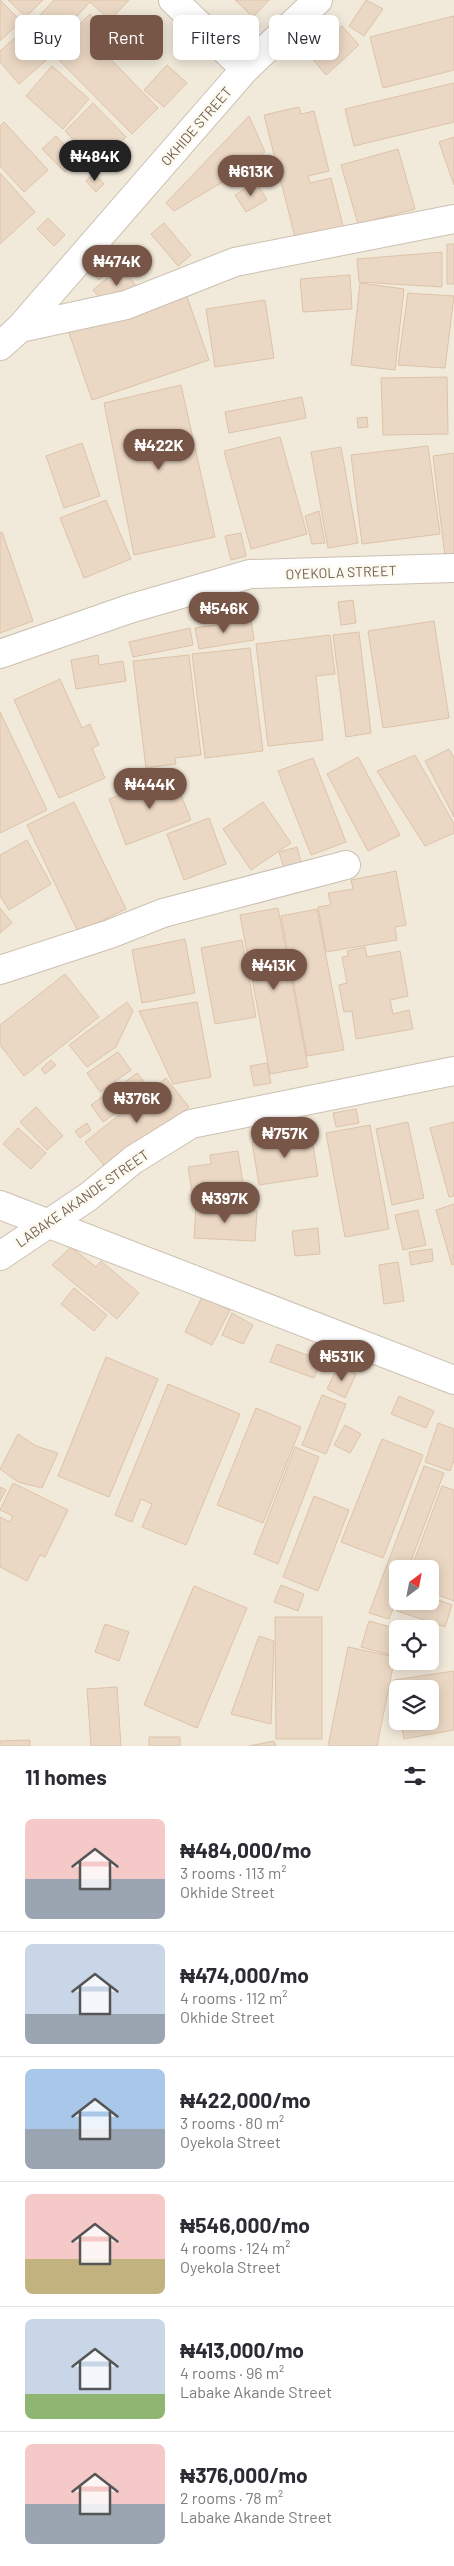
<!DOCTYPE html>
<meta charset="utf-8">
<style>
body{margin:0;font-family:Barlow,sans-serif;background:#f2f2f3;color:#2b2b33;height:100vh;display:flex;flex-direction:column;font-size:19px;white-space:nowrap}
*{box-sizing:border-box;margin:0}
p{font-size:16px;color:#7c7c81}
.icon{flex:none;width:28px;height:28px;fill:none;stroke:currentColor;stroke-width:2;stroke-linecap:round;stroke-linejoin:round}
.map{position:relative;height:1746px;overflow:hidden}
.sheet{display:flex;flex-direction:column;background:#fff;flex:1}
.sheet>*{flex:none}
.hud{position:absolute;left:15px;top:15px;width:425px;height:45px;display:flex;gap:10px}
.needle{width:32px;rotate:32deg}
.tools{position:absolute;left:389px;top:1560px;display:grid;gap:10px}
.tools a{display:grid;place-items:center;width:50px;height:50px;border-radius:8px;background:#fff;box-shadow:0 2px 12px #0003;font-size:25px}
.price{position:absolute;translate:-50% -42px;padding:0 11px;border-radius:18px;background:#775547;color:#fff;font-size:16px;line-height:32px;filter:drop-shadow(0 1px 2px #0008)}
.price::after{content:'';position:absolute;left:50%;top:30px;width:15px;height:11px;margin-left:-8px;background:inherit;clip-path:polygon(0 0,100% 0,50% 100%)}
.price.active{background:#222;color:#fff}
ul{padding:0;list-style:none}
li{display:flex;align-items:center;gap:15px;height:125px;padding:0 25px}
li+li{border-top:1px solid #e1e1e2}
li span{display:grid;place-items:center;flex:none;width:140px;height:100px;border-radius:8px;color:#555}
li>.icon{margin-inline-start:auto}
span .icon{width:60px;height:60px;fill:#fffc;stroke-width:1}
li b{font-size:21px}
h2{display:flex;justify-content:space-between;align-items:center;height:60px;padding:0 25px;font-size:21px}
.tag{padding:0 18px;border-radius:8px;background:#fff;box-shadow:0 2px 12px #0003;font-size:18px;line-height:45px}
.tag.active{background:#775547;color:#fff}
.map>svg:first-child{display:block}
.residential{fill:#f1e9da;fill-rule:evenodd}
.building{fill:#ebd8c4;stroke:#ddc3a8}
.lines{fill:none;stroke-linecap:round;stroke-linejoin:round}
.street-casing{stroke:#ccc0b2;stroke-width:30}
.street{stroke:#fff;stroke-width:28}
.labels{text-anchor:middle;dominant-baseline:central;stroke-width:5;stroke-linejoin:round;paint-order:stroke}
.street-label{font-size:14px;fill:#736151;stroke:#fdfaf1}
</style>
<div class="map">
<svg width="454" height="1746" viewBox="0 0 454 1746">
<rect width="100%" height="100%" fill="#faf6eb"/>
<path class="residential" d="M 0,0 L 454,0 L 454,1746 L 0,1746 ZM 398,1569 L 430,1569 L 430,1601 L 398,1601 ZM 398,1629 L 430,1629 L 430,1661 L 398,1661 ZM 398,1689 L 430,1689 L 430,1721 L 398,1721 Z"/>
<path class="building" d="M 0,0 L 21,21 L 0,41 Z
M 8,0 L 43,0 L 26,17 Z
M 54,0 L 129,0 L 110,20 L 90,2 L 53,42 L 33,23 Z
M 235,0 L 269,0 L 253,17 Z
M 366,0 L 383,9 L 364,36 L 349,26 Z
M 90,14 L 109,33 L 97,45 L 158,108 L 132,134 L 54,55 L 72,38 L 69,35 Z
M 454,16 L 454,70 L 383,88 L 370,37 Z
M 342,26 L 359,45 L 326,75 L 309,55 Z
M 26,28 L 51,56 L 19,84 L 0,62 L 0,51 Z
M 167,65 L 187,83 L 164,107 L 144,90 Z
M 52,66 L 89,99 L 63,129 L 26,96 Z
M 454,83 L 454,122 L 354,146 L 345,109 Z
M 93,103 L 126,137 L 97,165 L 65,131 Z
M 299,107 L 301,114 L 314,111 L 329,171 L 308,176 L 310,183 L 331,178 L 345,234 L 297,245 L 264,115 Z
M 249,116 L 265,152 L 255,159 L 261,169 L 231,187 L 226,180 L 174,211 L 166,203 Z
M 4,122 L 48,170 L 24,192 L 0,166 L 0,126 Z
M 56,136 L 78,159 L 65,172 L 42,149 Z
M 454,137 L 454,185 L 439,142 Z
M 398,149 L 415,209 L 358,224 L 341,165 Z
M 0,173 L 35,212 L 0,244 Z
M 94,173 L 104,184 L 96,192 L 86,181 Z
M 256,182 L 267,200 L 246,212 L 235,195 Z
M 48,218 L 65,235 L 54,246 L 37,229 Z
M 164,223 L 191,255 L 178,266 L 151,234 Z
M 447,244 L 454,244 L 454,284 L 447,284 Z
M 115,252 L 121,259 L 99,280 L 93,274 Z
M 442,252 L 442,287 L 359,282 L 357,259 Z
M 121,267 L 141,292 L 104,302 L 93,290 Z
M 350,275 L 352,309 L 303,312 L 300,279 Z
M 360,283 L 404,289 L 395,370 L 351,365 Z
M 185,291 L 209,360 L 92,400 L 68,330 Z
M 408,293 L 454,296 L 445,368 L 398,365 Z
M 265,300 L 274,358 L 215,367 L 206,309 Z
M 447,377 L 448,434 L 383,435 L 381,378 Z
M 181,385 L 215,537 L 134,555 L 104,403 Z
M 302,397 L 306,418 L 229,433 L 225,412 Z
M 367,417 L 368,427 L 358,428 L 357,418 Z
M 280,437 L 307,534 L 251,549 L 224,451 Z
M 82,443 L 100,496 L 64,508 L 46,456 Z
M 428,446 L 440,534 L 362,544 L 351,455 Z
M 341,447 L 358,543 L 328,548 L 311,452 Z
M 454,453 L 454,556 L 445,557 L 433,456 Z
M 106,500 L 131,559 L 84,578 L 60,518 Z
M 319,511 L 325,543 L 312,544 L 305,516 Z
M 2,532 L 33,621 L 0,633 L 0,533 Z
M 241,533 L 246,556 L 231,560 L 225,536 Z
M 353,600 L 356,623 L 341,625 L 338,602 Z
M 251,620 L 254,640 L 199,649 L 195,628 Z
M 434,621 L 449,718 L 383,728 L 368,631 Z
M 190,628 L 193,645 L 133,657 L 129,642 Z
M 359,632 L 371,733 L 346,737 L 333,635 Z
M 330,635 L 335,674 L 316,676 L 323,740 L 268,746 L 256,644 Z
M 250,648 L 263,751 L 205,758 L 192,654 Z
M 98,655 L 99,665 L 123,661 L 126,681 L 76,689 L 71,660 Z
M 189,655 L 201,755 L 175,758 L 176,764 L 146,768 L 133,661 Z
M 60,679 L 82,728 L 90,724 L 99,745 L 92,748 L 105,778 L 59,798 L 14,700 Z
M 0,712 L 47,810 L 0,833 Z
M 449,749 L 454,758 L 454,817 L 425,761 Z
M 415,755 L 454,824 L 454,833 L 425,846 L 377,771 Z
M 358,757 L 400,835 L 368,851 L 327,774 Z
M 313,758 L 346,842 L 311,855 L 278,771 Z
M 173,775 L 191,820 L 126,845 L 109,799 Z
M 74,802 L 126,909 L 78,932 L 27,825 Z
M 263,802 L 291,843 L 251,870 L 223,829 Z
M 209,818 L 226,864 L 184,880 L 167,834 Z
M 27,840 L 51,884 L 9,910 L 0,896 L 0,855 Z
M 297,847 L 302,866 L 285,871 L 279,852 Z
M 396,871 L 406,925 L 395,927 L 397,940 L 326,952 L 318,907 L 331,905 L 328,893 L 353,889 L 351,880 Z
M 0,908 L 12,923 L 0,933 Z
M 278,908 L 308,1067 L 270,1074 L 240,915 Z
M 317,909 L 344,1050 L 307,1056 L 281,916 Z
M 185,939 L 195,993 L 142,1003 L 132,950 Z
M 242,940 L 256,1017 L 215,1024 L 201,948 Z
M 365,947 L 367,957 L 400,951 L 408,996 L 390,1000 L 393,1014 L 409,1010 L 413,1029 L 356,1039 L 352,1011 L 344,1012 L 339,985 L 347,983 L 342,957 L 348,956 L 347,951 Z
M 65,974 L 99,1017 L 24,1076 L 0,1045 L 0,1025 Z
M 127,1002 L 133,1011 L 116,1047 L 87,1067 L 69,1045 Z
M 197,1002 L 211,1077 L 173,1084 L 139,1011 Z
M 118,1052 L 131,1070 L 100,1092 L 87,1073 Z
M 51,1060 L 56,1065 L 45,1074 L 41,1069 Z
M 267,1063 L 271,1083 L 254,1086 L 250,1066 Z
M 137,1073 L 146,1084 L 129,1097 L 121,1085 Z
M 166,1078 L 189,1107 L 108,1170 L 85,1142 Z
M 116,1087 L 129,1104 L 103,1122 L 91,1105 Z
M 36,1107 L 63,1136 L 47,1150 L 20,1122 Z
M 356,1109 L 359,1123 L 336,1127 L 333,1113 Z
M 408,1122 L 424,1198 L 392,1205 L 376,1129 Z
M 454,1122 L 454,1196 L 449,1197 L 430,1128 Z
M 87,1123 L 91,1130 L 80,1138 L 75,1131 Z
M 370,1125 L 389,1229 L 345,1237 L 326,1133 Z
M 18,1128 L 46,1153 L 31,1169 L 3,1144 Z
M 311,1133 L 318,1176 L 259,1185 L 252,1142 Z
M 238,1151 L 245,1196 L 194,1203 L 188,1167 L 211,1164 L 210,1155 Z
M 454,1204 L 454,1264 L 452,1265 L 436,1210 Z
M 196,1207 L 257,1211 L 255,1241 L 194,1238 Z
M 418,1210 L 426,1245 L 403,1250 L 395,1215 Z
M 318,1228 L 320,1254 L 295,1256 L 292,1231 Z
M 71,1247 L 96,1267 L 101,1261 L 139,1293 L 117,1319 L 52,1265 Z
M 432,1249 L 433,1261 L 411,1265 L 409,1252 Z
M 398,1262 L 404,1301 L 384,1304 L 379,1265 Z
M 74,1288 L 107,1315 L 94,1331 L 61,1304 Z
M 202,1297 L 230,1310 L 212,1345 L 185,1332 Z
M 232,1313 L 253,1325 L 243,1344 L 222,1335 Z
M 277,1344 L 321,1360 L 314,1378 L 270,1362 Z
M 106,1357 L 158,1379 L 109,1497 L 58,1476 Z
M 338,1366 L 356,1374 L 345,1398 L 327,1389 Z
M 168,1384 L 240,1414 L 186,1545 L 142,1527 L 152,1504 L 141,1499 L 132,1522 L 115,1515 Z
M 322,1395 L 346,1404 L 326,1454 L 302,1445 Z
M 399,1396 L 434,1411 L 426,1428 L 391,1414 Z
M 256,1408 L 301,1427 L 263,1523 L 217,1505 Z
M 438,1423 L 454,1429 L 454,1460 L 450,1471 L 425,1462 Z
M 345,1425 L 361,1434 L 350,1453 L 334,1445 Z
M 18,1434 L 36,1446 L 58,1453 L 42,1488 L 18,1482 L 0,1469 Z
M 382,1439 L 423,1455 L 383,1558 L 341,1542 Z
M 295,1447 L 319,1457 L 278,1564 L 254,1554 Z
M 424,1466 L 444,1473 L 408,1569 L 398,1569 L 398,1596 L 389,1619 L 369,1613 Z
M 13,1483 L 68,1510 L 45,1557 L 40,1555 L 27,1581 L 0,1567 L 0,1517 L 10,1522 L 13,1516 L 0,1510 Z
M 442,1486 L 454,1490 L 454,1601 L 430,1592 L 430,1569 L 411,1569 Z
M 0,1487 L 6,1490 L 0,1501 Z
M 314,1496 L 349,1510 L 318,1591 L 283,1577 Z
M 281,1585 L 304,1594 L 298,1611 L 274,1602 Z
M 194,1586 L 247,1608 L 197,1728 L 144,1705 Z
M 430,1597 L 452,1605 L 445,1627 L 397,1611 L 401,1601 L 430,1601 Z
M 275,1617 L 322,1617 L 322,1739 L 276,1739 Z
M 369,1621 L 398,1629 L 398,1657 L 361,1647 Z
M 105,1624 L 129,1632 L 119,1661 L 95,1652 Z
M 259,1636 L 274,1641 L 271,1724 L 231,1714 Z
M 348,1647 L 395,1657 L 377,1746 L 328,1746 Z
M 454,1671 L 454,1730 L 404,1739 L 401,1721 L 430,1721 L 430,1689 L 398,1689 L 398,1700 L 394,1680 Z
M 117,1687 L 121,1746 L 91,1746 L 87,1689 Z
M 149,1737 L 180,1737 L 180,1746 L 149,1746 Z
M 30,1740 L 30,1746 L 0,1746 L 0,1741 Z
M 274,1741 L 276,1746 L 249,1746 Z"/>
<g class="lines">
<defs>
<path id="street" d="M 173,0 L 245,69
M 20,328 L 126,305 L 235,262 L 454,219
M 0,346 L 20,328 L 245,69 L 318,0
M 0,654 L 129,609 L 250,574 L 454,568
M 0,970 L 110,934 L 163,913 L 346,865
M 0,1205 L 454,1380
M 0,1256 L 88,1197 L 133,1160 L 191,1124 L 454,1071"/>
</defs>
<use href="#street" class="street-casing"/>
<use href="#street" class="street"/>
</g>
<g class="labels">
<g class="street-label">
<text transform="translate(196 126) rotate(-49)">OKHIDE STREET</text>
<text transform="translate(341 572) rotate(-2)">OYEKOLA STREET</text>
<text transform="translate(82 1198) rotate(-35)">LABAKE AKANDE STREET</text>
</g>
</g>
</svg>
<div class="tools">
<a><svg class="needle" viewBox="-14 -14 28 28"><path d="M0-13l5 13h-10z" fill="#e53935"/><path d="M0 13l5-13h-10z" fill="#7c7c81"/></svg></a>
<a><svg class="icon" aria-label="locate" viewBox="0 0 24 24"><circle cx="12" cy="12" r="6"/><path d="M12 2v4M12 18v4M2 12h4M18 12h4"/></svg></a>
<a><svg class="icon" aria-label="layers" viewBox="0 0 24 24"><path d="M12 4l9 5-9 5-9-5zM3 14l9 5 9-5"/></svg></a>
</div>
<b class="price active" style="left:95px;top:182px">₦484K</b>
<b class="price" style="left:251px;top:197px">₦613K</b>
<b class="price" style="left:117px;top:287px">₦474K</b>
<b class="price" style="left:159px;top:471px">₦422K</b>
<b class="price" style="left:224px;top:634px">₦546K</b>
<b class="price" style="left:150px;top:810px">₦444K</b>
<b class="price" style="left:274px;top:991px">₦413K</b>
<b class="price" style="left:137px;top:1124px">₦376K</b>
<b class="price" style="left:285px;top:1159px">₦757K</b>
<b class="price" style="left:225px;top:1224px">₦397K</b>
<b class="price" style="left:342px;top:1382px">₦531K</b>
<div class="hud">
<a class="tag">Buy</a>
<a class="tag active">Rent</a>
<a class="tag">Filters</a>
<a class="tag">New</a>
</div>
</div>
<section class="sheet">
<h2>11 homes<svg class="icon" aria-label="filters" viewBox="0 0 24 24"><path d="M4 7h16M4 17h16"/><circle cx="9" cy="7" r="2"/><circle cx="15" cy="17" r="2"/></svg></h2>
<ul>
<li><span style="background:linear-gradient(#f6c9c9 60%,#9aa5b1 0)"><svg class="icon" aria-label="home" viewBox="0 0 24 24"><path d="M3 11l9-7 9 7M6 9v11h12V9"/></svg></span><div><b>₦484,000/mo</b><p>3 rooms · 113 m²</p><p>Okhide Street</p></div></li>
<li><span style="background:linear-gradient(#c9d6e8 70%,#9aa5b1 0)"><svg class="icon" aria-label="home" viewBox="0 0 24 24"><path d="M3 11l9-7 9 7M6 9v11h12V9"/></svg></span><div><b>₦474,000/mo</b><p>4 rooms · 112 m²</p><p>Okhide Street</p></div></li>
<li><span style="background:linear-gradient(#a9c7e8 60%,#9aa5b1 0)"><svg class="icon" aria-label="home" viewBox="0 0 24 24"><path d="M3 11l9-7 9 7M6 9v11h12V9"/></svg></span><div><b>₦422,000/mo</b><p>3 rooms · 80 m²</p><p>Oyekola Street</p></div></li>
<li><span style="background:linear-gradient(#f6c9c9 65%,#c2b280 0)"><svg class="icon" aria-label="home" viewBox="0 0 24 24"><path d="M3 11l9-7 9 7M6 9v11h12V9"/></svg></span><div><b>₦546,000/mo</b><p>4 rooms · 124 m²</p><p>Oyekola Street</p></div></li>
<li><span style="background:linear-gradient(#c9d6e8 75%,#8fb573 0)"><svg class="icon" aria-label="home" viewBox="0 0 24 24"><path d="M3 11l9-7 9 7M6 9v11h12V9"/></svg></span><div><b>₦413,000/mo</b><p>4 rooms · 96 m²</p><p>Labake Akande Street</p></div></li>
<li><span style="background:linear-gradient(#f6c9c9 60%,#9aa5b1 0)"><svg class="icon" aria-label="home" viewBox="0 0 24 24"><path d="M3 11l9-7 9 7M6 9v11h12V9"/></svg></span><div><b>₦376,000/mo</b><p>2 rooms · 78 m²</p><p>Labake Akande Street</p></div></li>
</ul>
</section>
